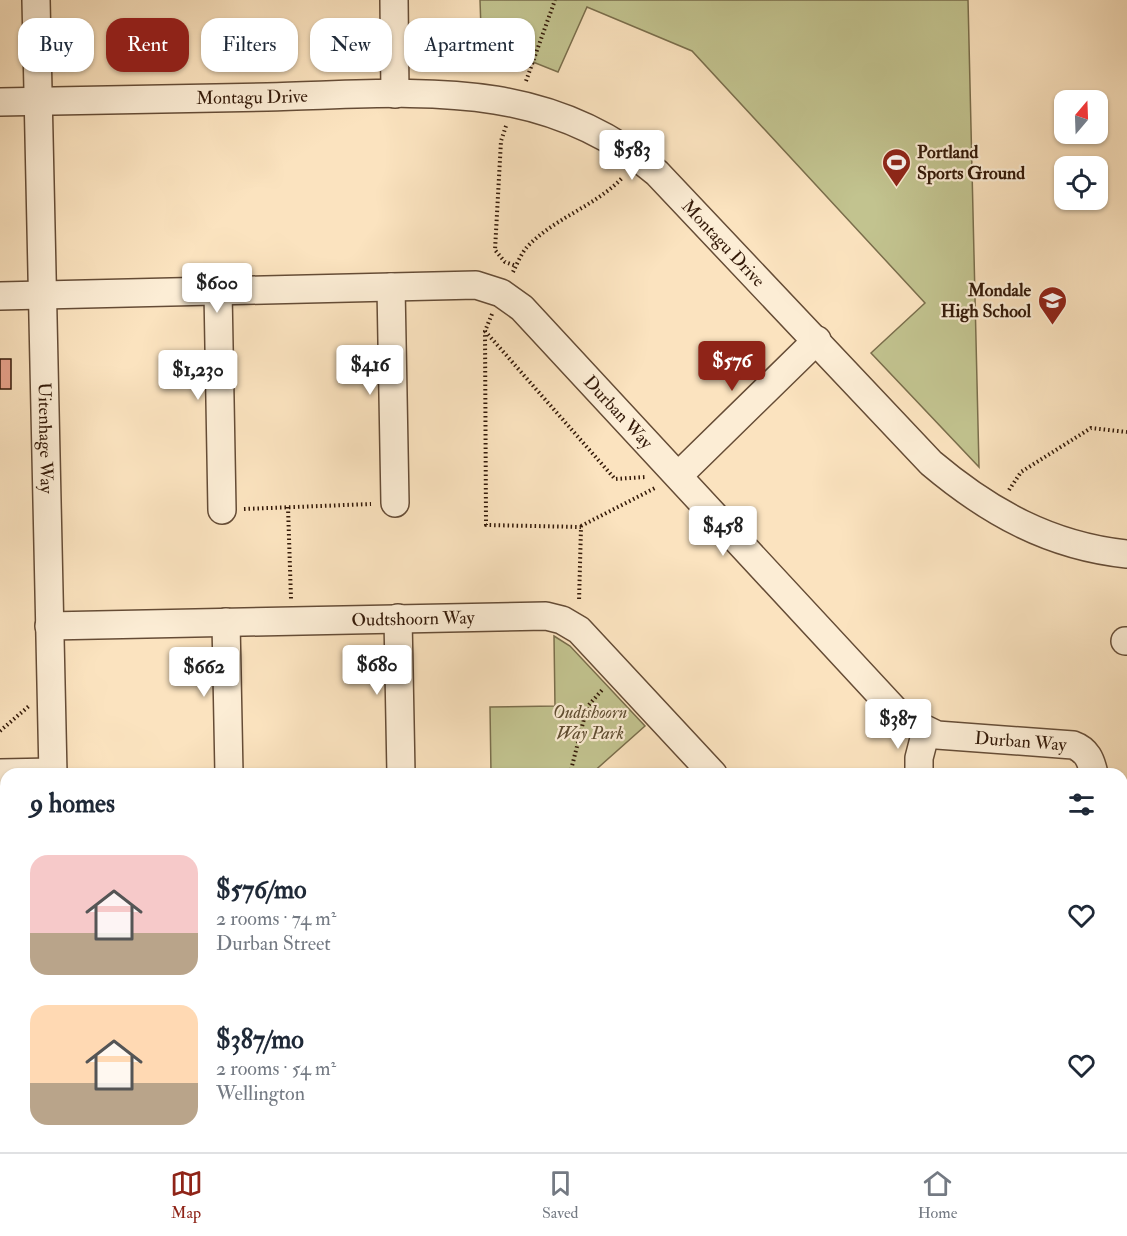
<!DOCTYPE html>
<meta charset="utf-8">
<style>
body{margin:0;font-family:"IM FELL Double Pica",serif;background:#f6f6f7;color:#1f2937;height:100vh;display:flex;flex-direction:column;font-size:22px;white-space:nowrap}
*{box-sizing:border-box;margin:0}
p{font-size:20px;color:#747a83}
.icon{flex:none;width:33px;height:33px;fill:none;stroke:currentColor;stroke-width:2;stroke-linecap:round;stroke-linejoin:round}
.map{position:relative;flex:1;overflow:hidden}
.sheet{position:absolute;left:0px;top:768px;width:1128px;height:384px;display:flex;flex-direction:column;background:#fff;border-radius:18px 18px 0 0;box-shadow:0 2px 4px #0004}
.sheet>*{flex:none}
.top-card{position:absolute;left:18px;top:18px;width:600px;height:54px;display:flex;gap:12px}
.needle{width:39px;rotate:19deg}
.controls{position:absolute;left:1054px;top:90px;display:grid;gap:12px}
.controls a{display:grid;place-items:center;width:54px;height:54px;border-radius:12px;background:#fff;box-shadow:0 2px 4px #0004;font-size:30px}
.price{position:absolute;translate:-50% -51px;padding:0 14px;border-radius:6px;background:#fff;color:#222;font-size:20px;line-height:39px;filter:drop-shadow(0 2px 3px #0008)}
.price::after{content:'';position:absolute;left:50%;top:36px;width:18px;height:14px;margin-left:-9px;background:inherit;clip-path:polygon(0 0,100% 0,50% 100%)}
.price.current{background:#8f2418;color:#fff}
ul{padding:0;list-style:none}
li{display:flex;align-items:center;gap:18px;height:150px;padding:0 30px}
li span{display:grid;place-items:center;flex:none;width:168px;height:120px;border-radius:18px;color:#555}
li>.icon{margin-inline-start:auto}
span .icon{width:72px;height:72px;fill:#fffc;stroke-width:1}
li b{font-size:26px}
h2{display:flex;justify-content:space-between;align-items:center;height:72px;padding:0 30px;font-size:26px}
.pill{padding:0 21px;border-radius:18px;background:#fff;box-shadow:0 2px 4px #0004;font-size:21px;line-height:54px}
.pill.current{background:#8f2418;color:#fff}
.menu{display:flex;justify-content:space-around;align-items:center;height:84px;border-top:2px solid #e0e1e3;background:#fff;font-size:16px;color:#747a83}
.menu a{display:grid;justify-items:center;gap:3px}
.menu .current{color:#8f2418}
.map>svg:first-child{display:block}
.green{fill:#c2c38f;stroke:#7a6e4c;stroke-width:1.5}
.building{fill:#e8a38c;stroke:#331908;stroke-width:1.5}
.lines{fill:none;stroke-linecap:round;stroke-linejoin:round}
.minor-casing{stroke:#654c36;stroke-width:30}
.path{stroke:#331908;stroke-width:4;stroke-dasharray:1.5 3;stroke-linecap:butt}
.minor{stroke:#fcedd5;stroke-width:27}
.labels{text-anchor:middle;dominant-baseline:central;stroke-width:4.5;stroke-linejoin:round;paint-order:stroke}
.street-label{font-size:18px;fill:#331908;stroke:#fcedd5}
.poi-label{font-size:18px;font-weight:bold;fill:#331908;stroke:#fcedd5;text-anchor:start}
.park-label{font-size:18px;font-style:italic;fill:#5e4c30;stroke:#fcedd5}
</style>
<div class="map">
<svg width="1127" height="1152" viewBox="0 0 1127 1152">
<rect width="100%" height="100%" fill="#fbe3bf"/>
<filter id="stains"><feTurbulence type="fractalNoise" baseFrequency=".00333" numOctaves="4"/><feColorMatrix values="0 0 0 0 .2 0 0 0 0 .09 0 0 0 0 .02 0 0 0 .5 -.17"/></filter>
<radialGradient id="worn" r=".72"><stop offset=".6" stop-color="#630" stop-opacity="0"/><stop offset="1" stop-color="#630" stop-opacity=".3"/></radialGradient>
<path class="green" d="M 480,0 L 968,0 L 979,467 L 871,353 L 925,303 L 692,51 L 587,7 L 558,72 L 528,60 L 482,59 Z
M 554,636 L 570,646 L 645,726 L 591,774 L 491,774 L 490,707 L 555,706 Z
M 499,1146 L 884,1146 L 884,1152 L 499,1152 Z"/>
<path class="building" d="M 0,359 L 11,359 L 11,389 L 0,389 Z"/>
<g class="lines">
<defs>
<g id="minor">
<path id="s1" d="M 36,0 L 53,774"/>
<path d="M 394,0 L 395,94"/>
<path id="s2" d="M 0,102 C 89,100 178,98 267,97 C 408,94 540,74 657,173 L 931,463 C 989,512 1050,546 1127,554"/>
<path d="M 391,287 L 395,503"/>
<path d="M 218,291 L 222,510"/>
<path id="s3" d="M 0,296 L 476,285 L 501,293 L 522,308 L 902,718 L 937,735 L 1073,745 C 1087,750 1091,760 1094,774"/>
<path d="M 679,475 L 817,340"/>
<path d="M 398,618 L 401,774"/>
<path d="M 226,622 L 229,774"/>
<path id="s4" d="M 49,626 L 546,616 L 562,620 L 579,630 L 713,774"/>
<path d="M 1125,641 L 1127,641"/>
<path d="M 0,773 L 53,772"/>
<path d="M 919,774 L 919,758 L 926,731"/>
<path d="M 0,1098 L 6,1098"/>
<path d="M 59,1146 L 59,1152"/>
<path d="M 234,1146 L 234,1152"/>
<path d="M 410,1146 L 410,1152"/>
<path d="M 1098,1146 L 1098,1152"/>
</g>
</defs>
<use href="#minor" class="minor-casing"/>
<path class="path" d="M 526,81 L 555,0
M 506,126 L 501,141 L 495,250 L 505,262 L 516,266
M 513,272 C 517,264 521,254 527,247 C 554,218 596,206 623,177
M 492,314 L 485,331 L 486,525 L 581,527 L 579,602
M 485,331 L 615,479 L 645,477
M 1009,490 L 1021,472 L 1091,428 L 1127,432
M 288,507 L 291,599
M 244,509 L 371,504
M 581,526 L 657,487
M 0,731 L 29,706
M 570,774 L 587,707 L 602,690
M 797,1146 L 799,1152
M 803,1146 L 812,1152
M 853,1152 L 853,1146"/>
<use href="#minor" class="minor"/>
</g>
<defs>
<symbol id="stadium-pin" viewBox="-11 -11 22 30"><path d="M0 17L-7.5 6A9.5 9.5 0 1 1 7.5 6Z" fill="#8f2418" stroke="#fcedd5"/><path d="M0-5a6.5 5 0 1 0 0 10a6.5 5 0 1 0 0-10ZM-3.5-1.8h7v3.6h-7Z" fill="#fff"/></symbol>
<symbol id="school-pin" viewBox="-11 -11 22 30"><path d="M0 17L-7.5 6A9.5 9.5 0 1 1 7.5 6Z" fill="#8f2418" stroke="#fcedd5"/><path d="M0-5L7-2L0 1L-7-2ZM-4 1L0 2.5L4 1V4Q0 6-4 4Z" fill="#fff"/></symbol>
</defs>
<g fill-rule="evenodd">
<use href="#stadium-pin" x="880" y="146" width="33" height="45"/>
<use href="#school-pin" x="1036" y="284" width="33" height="45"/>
</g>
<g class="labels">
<g class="street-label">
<text stroke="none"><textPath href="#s2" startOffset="252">Montagu Drive</textPath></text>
<text stroke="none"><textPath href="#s2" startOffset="772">Montagu Drive</textPath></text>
<text stroke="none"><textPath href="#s3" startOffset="670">Durban Way</textPath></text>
<text stroke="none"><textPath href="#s1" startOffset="438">Uitenhage Way</textPath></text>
<text stroke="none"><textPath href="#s4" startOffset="364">Oudtshoorn Way</textPath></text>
<text stroke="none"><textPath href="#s3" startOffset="1210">Durban Way</textPath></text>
</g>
<g class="poi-label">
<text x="917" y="152">Portland<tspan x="917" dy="21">Sports Ground</tspan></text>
<text x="1031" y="290" text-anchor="end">Mondale<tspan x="1031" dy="21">High School</tspan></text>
</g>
<g class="park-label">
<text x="590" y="712">Oudtshoorn<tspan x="590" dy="21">Way Park</tspan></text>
</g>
</g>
<rect width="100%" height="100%" filter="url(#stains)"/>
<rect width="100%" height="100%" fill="url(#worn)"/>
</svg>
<div class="controls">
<a><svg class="needle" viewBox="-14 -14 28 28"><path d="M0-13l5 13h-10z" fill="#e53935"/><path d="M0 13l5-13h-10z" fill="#747a83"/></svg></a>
<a><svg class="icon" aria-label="locate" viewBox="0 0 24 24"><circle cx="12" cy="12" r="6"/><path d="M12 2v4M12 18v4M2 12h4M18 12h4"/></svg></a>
</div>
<b class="price" style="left:632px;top:181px">$583</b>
<b class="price" style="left:217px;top:314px">$600</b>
<b class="price current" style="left:732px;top:392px">$576</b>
<b class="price" style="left:370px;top:396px">$416</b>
<b class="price" style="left:198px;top:401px">$1,230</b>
<b class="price" style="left:723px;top:557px">$458</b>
<b class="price" style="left:377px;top:696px">$680</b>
<b class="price" style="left:204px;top:698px">$662</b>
<b class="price" style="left:898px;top:750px">$387</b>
<div class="top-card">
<a class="pill">Buy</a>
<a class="pill current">Rent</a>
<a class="pill">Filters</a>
<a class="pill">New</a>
<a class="pill">Apartment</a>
</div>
<section class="sheet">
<h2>9 homes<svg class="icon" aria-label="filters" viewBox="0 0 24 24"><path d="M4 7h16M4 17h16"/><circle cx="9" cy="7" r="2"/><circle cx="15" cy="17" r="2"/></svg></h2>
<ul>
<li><span style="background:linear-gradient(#f6c9c9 65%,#b9a48a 0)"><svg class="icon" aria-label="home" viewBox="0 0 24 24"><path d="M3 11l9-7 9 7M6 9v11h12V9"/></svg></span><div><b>$576/mo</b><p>2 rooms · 74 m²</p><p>Durban Street</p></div><svg class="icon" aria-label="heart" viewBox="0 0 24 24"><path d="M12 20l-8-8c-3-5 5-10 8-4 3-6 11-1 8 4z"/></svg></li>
<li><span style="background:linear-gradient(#ffd9b3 65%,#b9a48a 0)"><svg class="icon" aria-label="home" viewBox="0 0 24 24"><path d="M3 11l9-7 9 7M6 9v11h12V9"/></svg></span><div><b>$387/mo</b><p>2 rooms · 54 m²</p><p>Wellington</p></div><svg class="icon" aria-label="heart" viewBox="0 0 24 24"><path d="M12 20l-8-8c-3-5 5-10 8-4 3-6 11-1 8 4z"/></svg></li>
</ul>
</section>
</div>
<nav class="menu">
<a class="current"><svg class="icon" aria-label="map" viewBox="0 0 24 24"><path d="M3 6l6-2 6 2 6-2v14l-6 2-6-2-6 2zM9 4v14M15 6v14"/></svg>Map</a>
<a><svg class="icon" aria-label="saved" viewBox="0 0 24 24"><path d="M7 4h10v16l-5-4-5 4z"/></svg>Saved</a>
<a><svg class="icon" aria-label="home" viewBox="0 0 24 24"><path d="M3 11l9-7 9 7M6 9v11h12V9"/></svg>Home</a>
</nav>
